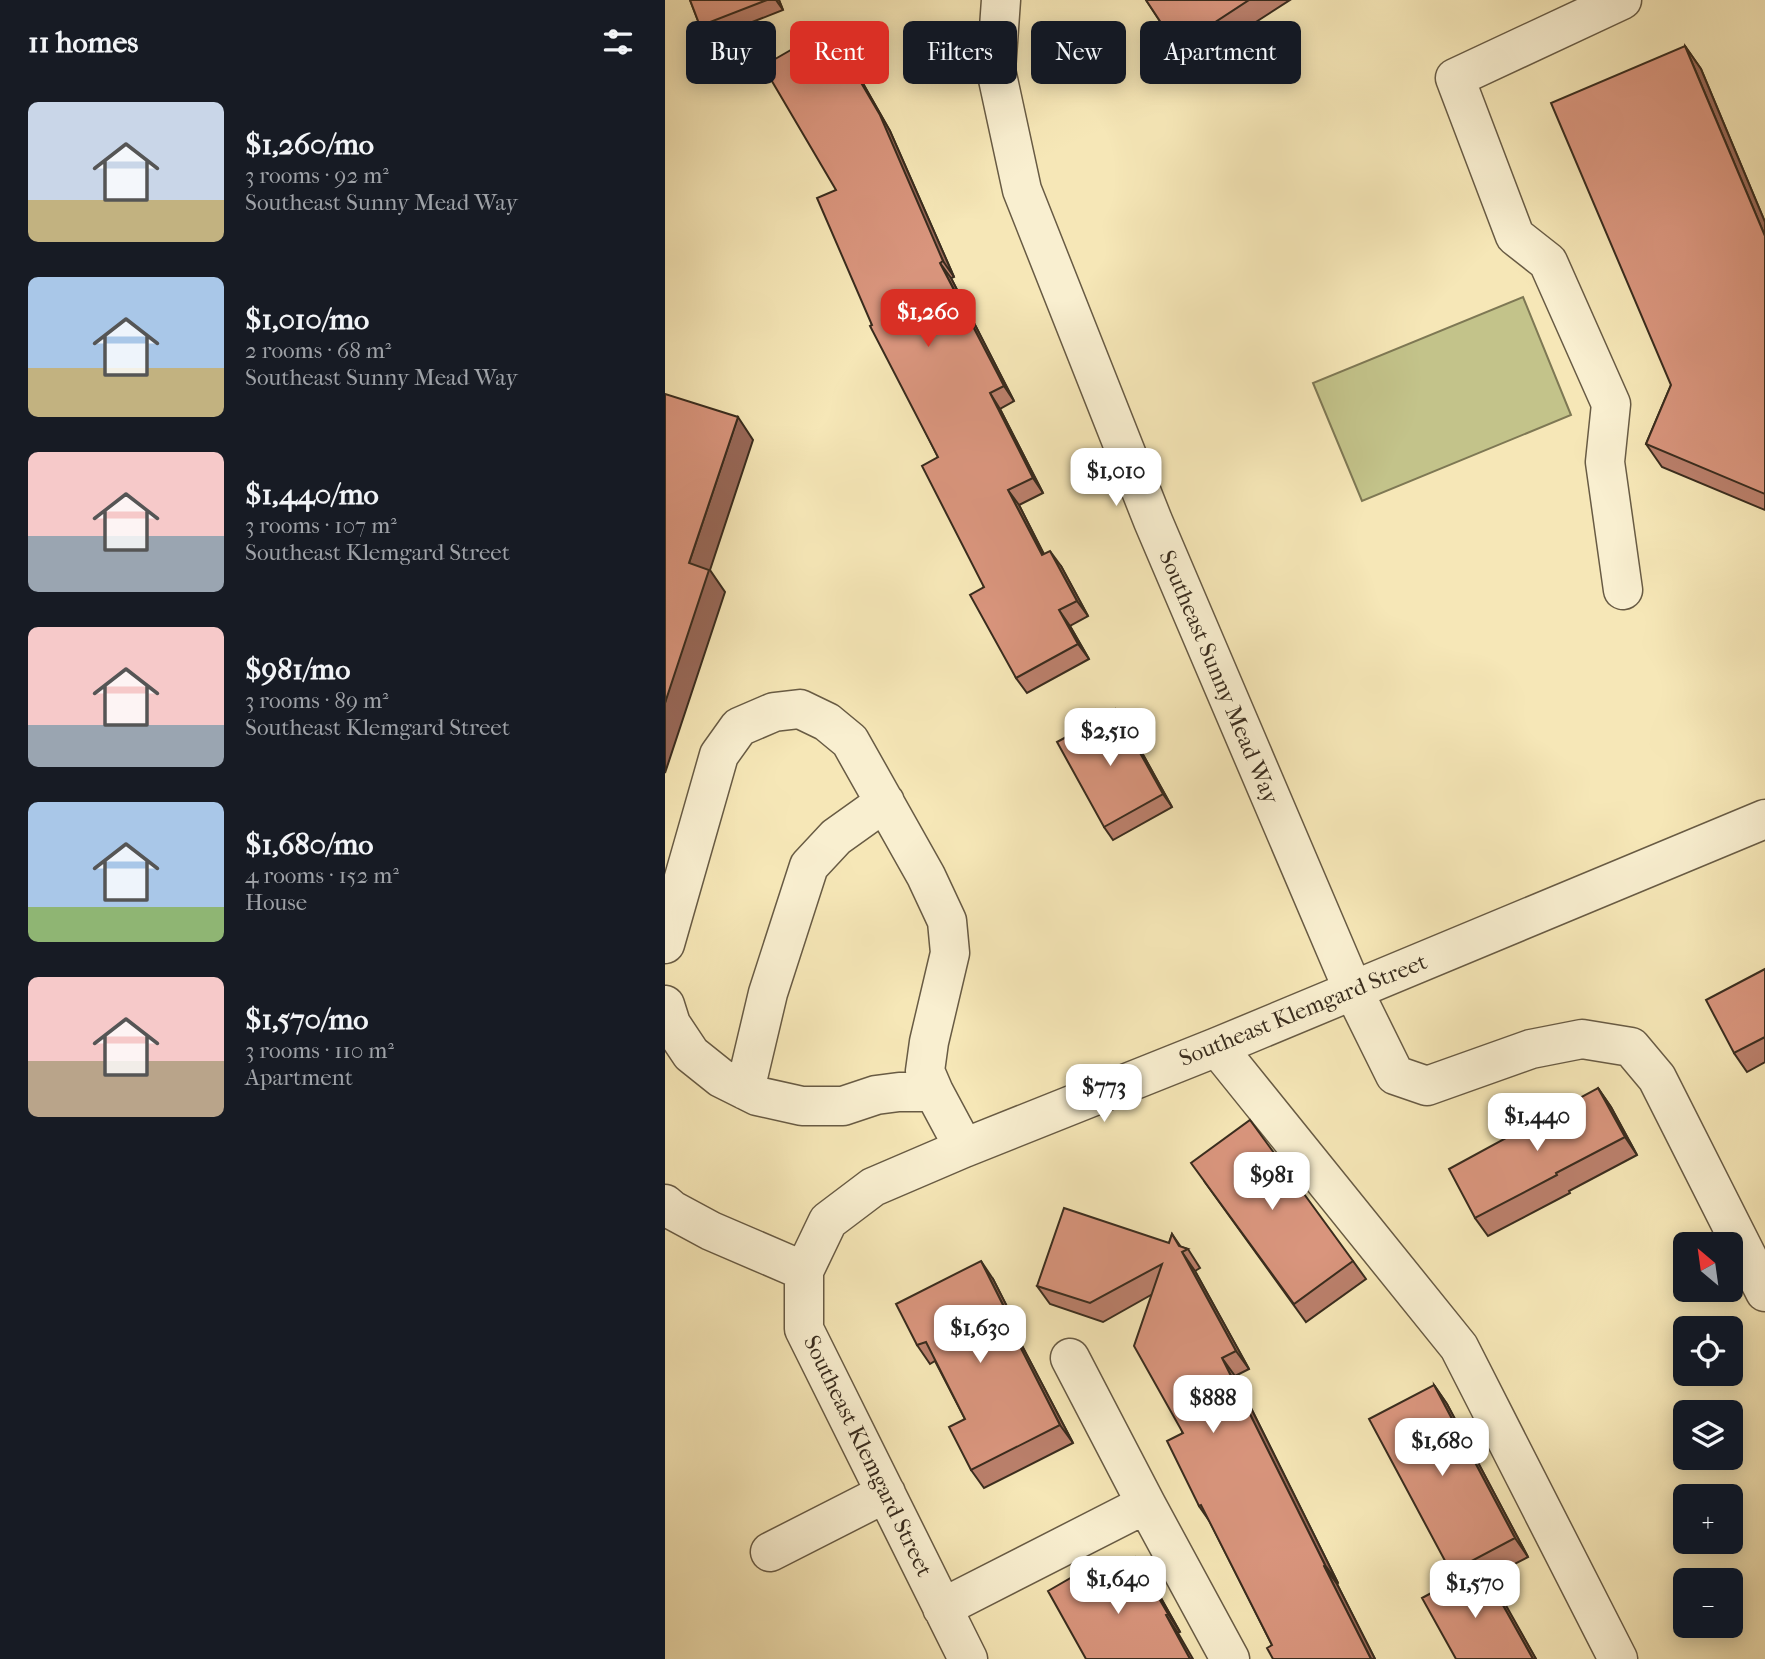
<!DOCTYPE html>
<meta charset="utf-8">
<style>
body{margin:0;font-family:"IM FELL French Canon",serif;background:#242831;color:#f1f3f6;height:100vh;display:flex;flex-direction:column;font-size:26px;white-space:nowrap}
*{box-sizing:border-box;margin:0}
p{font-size:23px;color:#9ea1a6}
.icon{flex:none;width:38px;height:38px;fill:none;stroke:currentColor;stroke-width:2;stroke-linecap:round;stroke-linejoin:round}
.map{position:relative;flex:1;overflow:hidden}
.panel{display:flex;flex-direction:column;background:#171b24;width:665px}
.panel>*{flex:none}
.hud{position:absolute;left:21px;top:21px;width:665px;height:63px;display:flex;gap:14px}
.needle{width:46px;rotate:331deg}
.fabs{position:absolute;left:1008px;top:1232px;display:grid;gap:14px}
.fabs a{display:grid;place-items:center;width:70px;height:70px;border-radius:10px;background:#171b24;box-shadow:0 4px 18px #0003;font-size:35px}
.price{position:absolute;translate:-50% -60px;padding:0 16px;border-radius:14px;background:#fff;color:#222;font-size:23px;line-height:46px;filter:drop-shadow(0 2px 4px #0008)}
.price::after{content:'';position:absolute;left:50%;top:42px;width:21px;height:16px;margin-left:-10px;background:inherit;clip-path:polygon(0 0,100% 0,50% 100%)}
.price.active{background:#d93025;color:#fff}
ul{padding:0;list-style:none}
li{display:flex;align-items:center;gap:21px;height:175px;padding:0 28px}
li span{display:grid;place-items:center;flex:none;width:196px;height:140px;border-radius:10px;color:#555}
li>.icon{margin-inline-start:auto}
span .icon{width:84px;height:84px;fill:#fffc;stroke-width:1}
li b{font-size:30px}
h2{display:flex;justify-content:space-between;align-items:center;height:84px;padding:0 28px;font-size:30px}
.tag{padding:0 24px;border-radius:10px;background:#171b24;box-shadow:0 4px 18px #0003;font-size:24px;line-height:63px}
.tag.active{background:#d93025;color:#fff}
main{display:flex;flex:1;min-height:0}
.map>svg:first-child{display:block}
.green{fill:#c3c38a;stroke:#7e7854;stroke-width:2}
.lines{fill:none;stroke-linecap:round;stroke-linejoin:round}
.minor-casing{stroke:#685b44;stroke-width:41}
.minor{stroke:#f9efd0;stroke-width:38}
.wall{fill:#bb806c;stroke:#392c1e;stroke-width:2}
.shaded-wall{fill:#986858;stroke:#392c1e;stroke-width:2}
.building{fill:#d9957d;stroke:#392c1e;stroke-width:2}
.labels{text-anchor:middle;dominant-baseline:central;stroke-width:7;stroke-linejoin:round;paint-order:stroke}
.street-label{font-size:23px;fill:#392c1e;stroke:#f9efd0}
</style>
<main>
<section class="panel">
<h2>11 homes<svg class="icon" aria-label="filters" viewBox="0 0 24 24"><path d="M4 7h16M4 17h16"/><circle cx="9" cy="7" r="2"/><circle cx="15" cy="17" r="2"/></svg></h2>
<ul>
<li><span style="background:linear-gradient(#c9d6e8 70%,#c2b280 0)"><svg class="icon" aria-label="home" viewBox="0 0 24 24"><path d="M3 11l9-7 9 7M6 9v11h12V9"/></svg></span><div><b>$1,260/mo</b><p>3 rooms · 92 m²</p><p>Southeast Sunny Mead Way</p></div></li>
<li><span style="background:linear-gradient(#a9c7e8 65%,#c2b280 0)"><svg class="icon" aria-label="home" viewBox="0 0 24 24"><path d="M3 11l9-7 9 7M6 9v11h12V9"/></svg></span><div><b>$1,010/mo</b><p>2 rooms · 68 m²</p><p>Southeast Sunny Mead Way</p></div></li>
<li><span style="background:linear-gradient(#f6c9c9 60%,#9aa5b1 0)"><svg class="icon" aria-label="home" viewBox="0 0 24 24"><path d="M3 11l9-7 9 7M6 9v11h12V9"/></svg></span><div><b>$1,440/mo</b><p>3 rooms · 107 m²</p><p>Southeast Klemgard Street</p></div></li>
<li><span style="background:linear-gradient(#f6c9c9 70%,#9aa5b1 0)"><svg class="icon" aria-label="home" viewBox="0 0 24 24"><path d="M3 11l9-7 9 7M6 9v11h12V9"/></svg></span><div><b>$981/mo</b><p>3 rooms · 89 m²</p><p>Southeast Klemgard Street</p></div></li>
<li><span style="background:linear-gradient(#a9c7e8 75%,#8fb573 0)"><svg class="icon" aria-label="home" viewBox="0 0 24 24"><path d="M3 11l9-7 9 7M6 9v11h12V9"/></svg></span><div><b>$1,680/mo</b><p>4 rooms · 152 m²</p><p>House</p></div></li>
<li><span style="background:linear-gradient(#f6c9c9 60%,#b9a48a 0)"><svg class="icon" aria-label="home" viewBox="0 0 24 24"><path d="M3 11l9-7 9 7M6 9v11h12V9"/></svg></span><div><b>$1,570/mo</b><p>3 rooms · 110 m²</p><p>Apartment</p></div></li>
</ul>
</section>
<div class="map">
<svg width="1100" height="1659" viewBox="0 0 1100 1659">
<rect width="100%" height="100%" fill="#f6e7b7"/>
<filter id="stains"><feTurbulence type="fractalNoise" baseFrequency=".00286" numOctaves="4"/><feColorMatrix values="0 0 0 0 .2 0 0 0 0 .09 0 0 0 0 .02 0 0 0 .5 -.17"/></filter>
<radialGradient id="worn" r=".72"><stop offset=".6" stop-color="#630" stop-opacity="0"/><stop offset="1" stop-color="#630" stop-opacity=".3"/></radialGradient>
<path class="green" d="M 858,297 L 906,415 L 697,501 L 648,383 Z"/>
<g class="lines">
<defs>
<path id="minor" d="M 336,0 L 331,70 L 357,190 L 488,521 L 688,990 L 730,1075 L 762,1086 L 866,1049 L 917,1039 L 966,1047 L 992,1078 L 1100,1292
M 957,0 L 790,78 L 850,236 L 883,262 L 946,404 L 940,462 L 958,590
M 0,944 L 54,755 L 74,727 L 109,712 L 135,709 L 162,722 L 185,741 L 261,876 L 282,921 L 285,953 L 264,1042 L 260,1071 L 269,1092 L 299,1148
M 0,1005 L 6,1024 L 26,1054 L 56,1078 L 92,1096 L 137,1106 L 178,1106 L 211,1095 L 234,1092 L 269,1092
M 552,1047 L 794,1347 L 953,1659
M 80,1090 L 103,993 L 144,866 L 171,837 L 220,802
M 0,1204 L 7,1210 L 46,1231 L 139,1271
M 405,1358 L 481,1504 L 565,1659
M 105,1552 L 221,1493
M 277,1608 L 481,1504
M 303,1659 L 139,1329 L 139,1271 L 163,1221 L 208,1187 L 299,1148 L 552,1047 L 1100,819"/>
</defs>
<use href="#minor" class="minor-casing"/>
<use href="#minor" class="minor"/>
</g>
<path class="wall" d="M 25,0 L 114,0 L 118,10 L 44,39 L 35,26 Z
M 481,0 L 625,0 L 524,65 Z
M 164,28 L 175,43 L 225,131 L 289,277 L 286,278 L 349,401 L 335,409 L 378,493 L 354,505 L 379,554 L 396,566 L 423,616 L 405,626 L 424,659 L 362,693 L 351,678 L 273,457 L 207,325 L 171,190 Z
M 1020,46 L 1036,69 L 1100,222 L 1100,510 L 997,467 L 981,444 L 1006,385 Z
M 451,710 L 460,722 L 507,807 L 448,840 L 439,827 Z
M 1100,969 L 1100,1062 L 1082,1072 L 1069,1053 Z
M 933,1088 L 946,1107 L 972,1155 L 904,1191 L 905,1193 L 823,1236 L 810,1218 Z
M 539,1181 L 688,1261 L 701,1279 L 641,1322 Z
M 507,1234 L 516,1247 L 523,1249 L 535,1268 L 530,1271 L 584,1369 L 570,1376 L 673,1583 L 672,1584 L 710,1659 L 608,1659 L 607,1645 L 545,1522 L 534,1506 L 486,1295 L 438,1322 L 385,1304 L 372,1286 L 504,1243 Z
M 328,1279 L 358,1338 L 354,1340 L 408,1443 L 319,1488 L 306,1470 L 300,1419 L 270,1361 L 265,1364 L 252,1345 Z
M 769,1385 L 782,1404 L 863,1557 L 824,1577 L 871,1659 L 791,1659 L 791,1580 L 786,1572 Z
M 423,1568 L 431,1579 L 483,1575 L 515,1632 L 421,1659 Z"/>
<path class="shaded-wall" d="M 111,0 L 114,0 L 118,10 Z
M 164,28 L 175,43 L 225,131 L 289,277 L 278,261 Z
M 1020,46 L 1036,69 L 1100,222 L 1100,236 Z
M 275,263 L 286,278 L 349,401 L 339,386 Z
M 325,393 L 335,409 L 378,493 L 368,478 Z
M 73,417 L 88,440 L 45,570 L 60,592 L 0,773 L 0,703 L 24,563 Z
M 343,490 L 354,505 L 387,571 L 377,555 Z
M 385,551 L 396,566 L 423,616 L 412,601 Z
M 394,610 L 405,626 L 424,659 L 413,644 Z
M 451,710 L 460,722 L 507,807 L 498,794 Z
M 933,1088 L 946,1107 L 972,1155 L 960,1137 Z
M 517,1252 L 530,1271 L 584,1369 L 571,1351 Z
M 316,1261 L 328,1279 L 358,1338 L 345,1319 Z
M 342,1321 L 354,1340 L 408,1443 L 395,1425 Z
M 557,1358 L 570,1376 L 673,1583 L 660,1565 Z
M 769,1385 L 782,1404 L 863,1557 L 850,1538 Z
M 470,1557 L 483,1575 L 515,1632 L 503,1614 Z
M 659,1566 L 672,1584 L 710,1659 L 706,1659 Z
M 816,1566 L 829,1584 L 871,1659 L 868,1659 Z
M 501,1615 L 513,1633 L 528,1659 L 525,1659 Z"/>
<path class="building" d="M 25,0 L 102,0 L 35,26 Z
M 481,0 L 584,0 L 512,47 Z
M 164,28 L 215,115 L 278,261 L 275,263 L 339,386 L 325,393 L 368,478 L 343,490 L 377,555 L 385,551 L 412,601 L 394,610 L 413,644 L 351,678 L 305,595 L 319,587 L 257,466 L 273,457 L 205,326 L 207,325 L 152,198 L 171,190 L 98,66 Z
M 1020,46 L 1100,236 L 1100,494 L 981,444 L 1006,385 L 886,103 Z
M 0,394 L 73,417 L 24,563 L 44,570 L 0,703 Z
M 451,710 L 498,794 L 439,827 L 392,742 Z
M 1100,969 L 1100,1037 L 1069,1053 L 1041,1000 Z
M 933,1088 L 960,1137 L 891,1173 L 892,1175 L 810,1218 L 784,1169 Z
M 585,1120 L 688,1261 L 629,1304 L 526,1163 Z
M 399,1208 L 504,1243 L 507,1234 L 514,1246 L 523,1249 L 517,1252 L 571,1351 L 557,1358 L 660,1565 L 659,1566 L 706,1659 L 608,1659 L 602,1648 L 607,1645 L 536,1505 L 534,1506 L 502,1441 L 518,1433 L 469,1346 L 497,1264 L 425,1303 L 372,1286 Z
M 316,1261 L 345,1319 L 342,1321 L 395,1425 L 306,1470 L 284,1427 L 300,1419 L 261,1342 L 252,1345 L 231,1304 Z
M 769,1385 L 850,1538 L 786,1572 L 704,1419 Z
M 470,1557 L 503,1614 L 501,1615 L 525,1659 L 421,1659 L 383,1591 L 423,1568 L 429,1579 Z
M 816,1566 L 868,1659 L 791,1659 L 757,1598 Z"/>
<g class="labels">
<g class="street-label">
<text transform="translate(554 677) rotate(67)">Southeast Sunny Mead Way</text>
<text transform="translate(638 1010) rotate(-22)">Southeast Klemgard Street</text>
<text transform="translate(203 1456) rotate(64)">Southeast Klemgard Street</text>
</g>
</g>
<rect width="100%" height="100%" filter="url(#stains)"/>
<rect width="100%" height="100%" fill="url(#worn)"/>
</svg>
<div class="fabs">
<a><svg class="needle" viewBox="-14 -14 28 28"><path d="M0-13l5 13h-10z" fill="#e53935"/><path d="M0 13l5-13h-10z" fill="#9ea1a6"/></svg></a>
<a><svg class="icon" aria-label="locate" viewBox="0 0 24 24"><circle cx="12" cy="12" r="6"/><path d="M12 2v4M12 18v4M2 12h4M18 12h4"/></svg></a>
<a><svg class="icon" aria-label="layers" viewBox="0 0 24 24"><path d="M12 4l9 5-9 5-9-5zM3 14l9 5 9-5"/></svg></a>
<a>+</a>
<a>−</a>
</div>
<b class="price active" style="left:263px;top:349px">$1,260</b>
<b class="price" style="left:451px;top:508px">$1,010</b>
<b class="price" style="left:445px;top:768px">$2,510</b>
<b class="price" style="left:439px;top:1124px">$773</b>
<b class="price" style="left:872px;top:1153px">$1,440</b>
<b class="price" style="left:607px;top:1212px">$981</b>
<b class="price" style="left:315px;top:1365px">$1,630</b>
<b class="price" style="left:548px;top:1435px">$888</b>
<b class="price" style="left:777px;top:1478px">$1,680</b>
<b class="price" style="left:453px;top:1616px">$1,640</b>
<b class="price" style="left:810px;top:1620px">$1,570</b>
<div class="hud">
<a class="tag">Buy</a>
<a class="tag active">Rent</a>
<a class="tag">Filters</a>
<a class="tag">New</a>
<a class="tag">Apartment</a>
</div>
</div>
</main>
